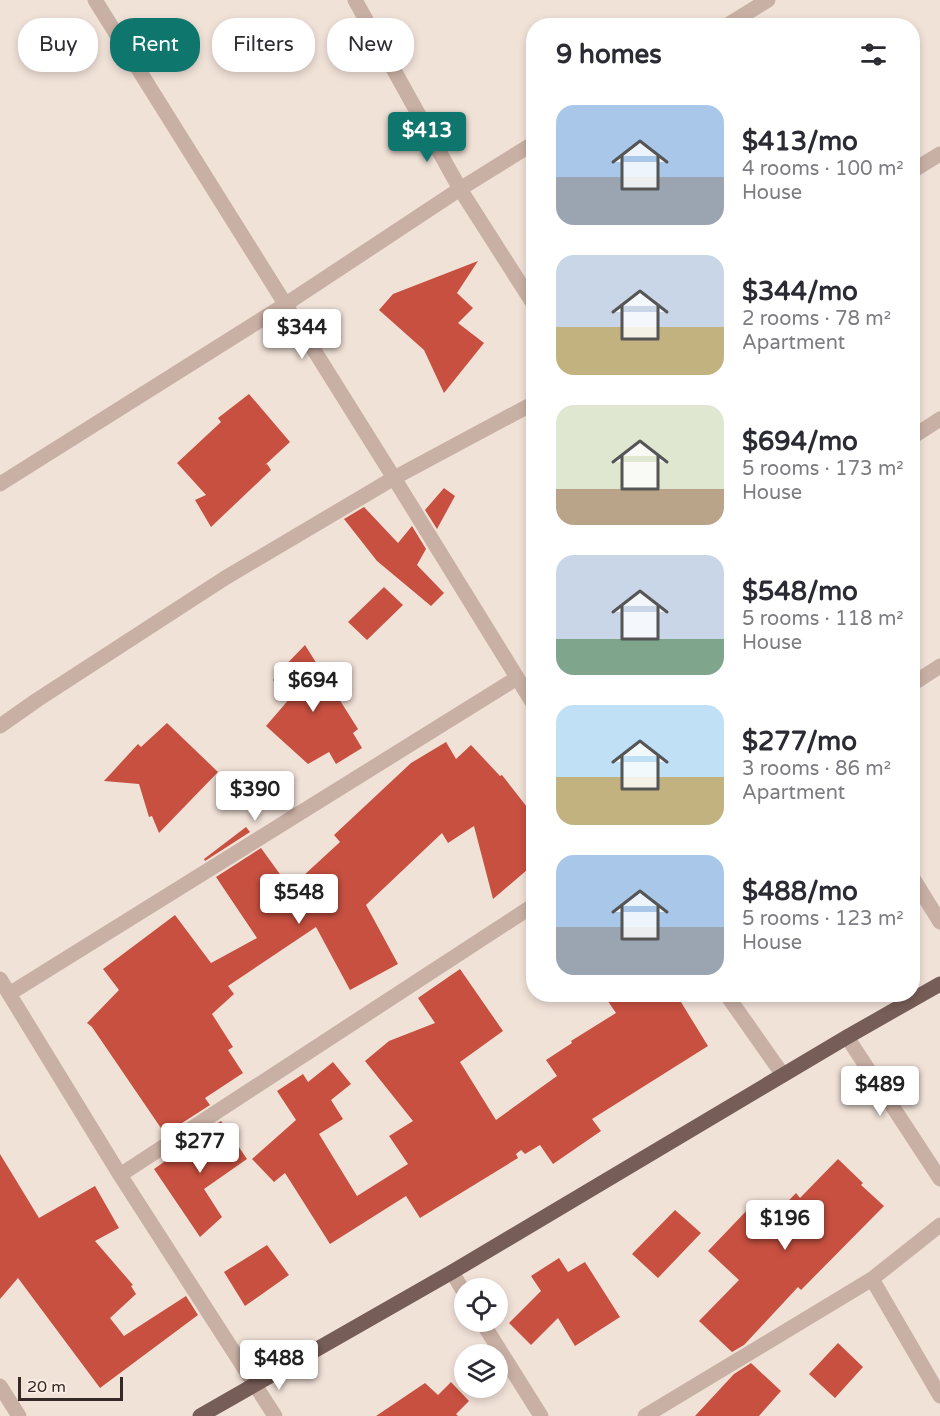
<!DOCTYPE html>
<meta charset="utf-8">
<style>
body{margin:0;font-family:"Varela Round",sans-serif;background:#f2f2f3;color:#2b2b33;height:100vh;display:flex;flex-direction:column;font-size:22px;white-space:nowrap}
*{box-sizing:border-box;margin:0}
p{font-size:20px;color:#7c7c81}
.icon{flex:none;width:33px;height:33px;fill:none;stroke:currentColor;stroke-width:2;stroke-linecap:round;stroke-linejoin:round}
.map{position:relative;flex:1;overflow:hidden}
.panel{position:absolute;left:526px;top:18px;width:394px;height:984px;display:flex;flex-direction:column;background:#fff;border-radius:24px;box-shadow:0 3px 9px #0003}
.panel>*{flex:none}
.guide{position:absolute;left:18px;top:18px;width:418px;height:54px;display:flex;gap:12px}
.tools{position:absolute;left:454px;top:1278px;display:grid;gap:12px}
.tools a{display:grid;place-items:center;width:54px;height:54px;border-radius:50%;background:#fff;box-shadow:0 3px 9px #0003;font-size:30px}
.scale{position:absolute;left:18px;bottom:15px;width:105px;box-sizing:border-box;padding-left:6px;border:3px solid #342926;border-top:0;font-size:16px;line-height:21px;white-space:nowrap;color:#342926;-webkit-text-stroke:4px #f9ede4;paint-order:stroke}
.price{position:absolute;translate:-50% -51px;padding:0 14px;border-radius:6px;background:#fff;color:#222;font-size:20px;line-height:39px;filter:drop-shadow(0 2px 3px #0008)}
.price::after{content:'';position:absolute;left:50%;top:36px;width:18px;height:14px;margin-left:-9px;background:inherit;clip-path:polygon(0 0,100% 0,50% 100%)}
.price.selected{background:#0f766e;color:#fff}
ul{padding:0;list-style:none}
li{display:flex;align-items:center;gap:18px;height:150px;padding:0 30px}
li span{display:grid;place-items:center;flex:none;width:168px;height:120px;border-radius:18px;color:#555}
li>.icon{margin-inline-start:auto}
span .icon{width:72px;height:72px;fill:#fffc;stroke-width:1}
li b{font-size:26px}
h2{display:flex;justify-content:space-between;align-items:center;height:72px;padding:0 30px;font-size:26px}
.tag{padding:0 21px;border-radius:24px;background:#fff;box-shadow:0 3px 9px #0003;font-size:21px;line-height:54px}
.tag.selected{background:#0f766e;color:#fff}
.map>svg:first-child{display:block}
.building{fill:#c75040}
.lines{fill:none;stroke-linecap:round;stroke-linejoin:round}
.minor{stroke:#c9b0a4;stroke-width:15}
.major{stroke:#775d57;stroke-width:15}
</style>
<div class="map">
<svg width="940" height="1416" viewBox="0 0 940 1416">
<rect width="100%" height="100%" fill="#f1e2d8"/>
<path class="building" d="M 478,261 L 457,293 L 473,308 L 458,323 L 484,343 L 444,393 L 424,350 L 379,310 L 393,294 Z
M 249,394 L 290,442 L 265,465 L 267,464 L 271,470 L 211,527 L 195,500 L 206,495 L 177,463 L 221,422 L 218,418 Z
M 444,488 L 455,496 L 437,529 L 425,510 Z
M 364,507 L 398,543 L 412,526 L 426,549 L 417,565 L 444,593 L 431,606 L 377,561 L 344,519 Z
M 384,587 L 403,605 L 367,640 L 348,622 Z
M 305,645 L 358,729 L 353,733 L 362,748 L 336,764 L 329,752 L 308,764 L 266,726 L 291,697 L 273,680 L 277,676 L 276,675 Z
M 167,723 L 218,772 L 159,833 L 152,816 L 149,817 L 139,784 L 104,781 L 138,744 L 141,747 Z
M 446,742 L 456,759 L 471,745 L 500,776 L 502,775 L 534,816 L 534,864 L 493,899 L 474,826 L 448,843 L 442,833 L 366,905 L 398,964 L 350,990 L 316,927 L 228,986 L 234,994 L 212,1014 L 233,1047 L 228,1050 L 243,1073 L 205,1098 L 210,1105 L 165,1134 L 92,1027 L 87,1023 L 119,990 L 103,969 L 175,915 L 211,963 L 257,938 L 216,877 L 261,848 L 290,888 L 340,842 L 334,835 L 411,763 Z
M 246,827 L 250,832 L 205,861 L 204,859 Z
M 460,969 L 503,1031 L 460,1062 L 496,1120 L 557,1076 L 546,1060 L 572,1043 L 571,1041 L 616,1013 L 603,994 L 676,994 L 708,1046 L 592,1119 L 601,1131 L 553,1164 L 540,1145 L 525,1154 L 521,1150 L 516,1154 L 518,1158 L 420,1218 L 406,1196 L 330,1244 L 285,1173 L 274,1182 L 252,1159 L 296,1120 L 277,1091 L 303,1074 L 308,1082 L 333,1062 L 351,1084 L 331,1100 L 343,1119 L 319,1134 L 357,1196 L 408,1164 L 389,1136 L 413,1121 L 365,1061 L 389,1041 L 435,1023 L 418,998 Z
M 221,1121 L 247,1159 L 204,1189 L 222,1217 L 200,1237 L 154,1169 L 178,1152 L 176,1150 Z
M 0,1154 L 39,1218 L 95,1186 L 119,1228 L 95,1241 L 133,1285 L 131,1286 L 136,1294 L 110,1318 L 124,1336 L 186,1296 L 198,1315 L 100,1388 L 18,1278 L 0,1299 Z
M 838,1159 L 863,1183 L 861,1185 L 884,1206 L 801,1290 L 798,1287 L 744,1345 L 732,1352 L 699,1321 L 739,1280 L 708,1251 L 752,1205 L 769,1221 L 796,1193 L 800,1198 Z
M 675,1210 L 701,1233 L 658,1278 L 632,1254 Z
M 267,1245 L 289,1275 L 245,1306 L 224,1272 Z
M 559,1258 L 568,1272 L 585,1262 L 620,1317 L 575,1346 L 558,1318 L 531,1345 L 509,1323 L 541,1291 L 531,1276 Z
M 838,1343 L 863,1367 L 835,1398 L 809,1374 Z
M 751,1363 L 781,1391 L 759,1416 L 695,1416 L 734,1374 Z
M 451,1382 L 469,1401 L 456,1414 L 458,1416 L 376,1416 L 425,1383 L 438,1395 Z"/>
<g class="lines">
<path class="minor" d="M 95,0 L 394,478 L 534,705
M 355,0 L 460,189 L 534,305
M 726,26 L 768,0
M 914,170 L 940,154
M 914,436 L 940,419
M 0,484 L 286,304 L 460,189 L 534,143
M 914,683 L 940,666
M 0,726 L 37,700 L 225,578 L 394,478 L 534,403
M 914,880 L 940,922
M 0,979 L 120,1175 L 275,1416
M 9,994 L 517,678
M 726,994 L 783,1075
M 847,1037 L 940,1179
M 120,1175 L 534,905
M 452,1272 L 465,1294
M 872,1279 L 940,1396
M 482,1322 L 541,1416
M 0,1386 L 19,1416
M 645,1416 L 872,1279 L 940,1225"/>
<path class="major" d="M 200,1416 L 452,1272 L 847,1037 L 940,984"/>
</g>
</svg>
<div class="tools">
<a><svg class="icon" aria-label="locate" viewBox="0 0 24 24"><circle cx="12" cy="12" r="6"/><path d="M12 2v4M12 18v4M2 12h4M18 12h4"/></svg></a>
<a><svg class="icon" aria-label="layers" viewBox="0 0 24 24"><path d="M12 4l9 5-9 5-9-5zM3 14l9 5 9-5"/></svg></a>
</div>
<div class="scale">20 m</div>
<b class="price selected" style="left:427px;top:163px">$413</b>
<b class="price" style="left:302px;top:360px">$344</b>
<b class="price" style="left:313px;top:713px">$694</b>
<b class="price" style="left:255px;top:822px">$390</b>
<b class="price" style="left:299px;top:925px">$548</b>
<b class="price" style="left:880px;top:1117px">$489</b>
<b class="price" style="left:200px;top:1174px">$277</b>
<b class="price" style="left:785px;top:1251px">$196</b>
<b class="price" style="left:279px;top:1391px">$488</b>
<div class="guide">
<a class="tag">Buy</a>
<a class="tag selected">Rent</a>
<a class="tag">Filters</a>
<a class="tag">New</a>
</div>
<section class="panel">
<h2>9 homes<svg class="icon" aria-label="filters" viewBox="0 0 24 24"><path d="M4 7h16M4 17h16"/><circle cx="9" cy="7" r="2"/><circle cx="15" cy="17" r="2"/></svg></h2>
<ul>
<li><span style="background:linear-gradient(#a9c7e8 60%,#9aa5b1 0)"><svg class="icon" aria-label="home" viewBox="0 0 24 24"><path d="M3 11l9-7 9 7M6 9v11h12V9"/></svg></span><div><b>$413/mo</b><p>4 rooms · 100 m²</p><p>House</p></div></li>
<li><span style="background:linear-gradient(#c9d6e8 60%,#c2b280 0)"><svg class="icon" aria-label="home" viewBox="0 0 24 24"><path d="M3 11l9-7 9 7M6 9v11h12V9"/></svg></span><div><b>$344/mo</b><p>2 rooms · 78 m²</p><p>Apartment</p></div></li>
<li><span style="background:linear-gradient(#dfe7d0 70%,#b9a48a 0)"><svg class="icon" aria-label="home" viewBox="0 0 24 24"><path d="M3 11l9-7 9 7M6 9v11h12V9"/></svg></span><div><b>$694/mo</b><p>5 rooms · 173 m²</p><p>House</p></div></li>
<li><span style="background:linear-gradient(#c9d6e8 70%,#7fa58c 0)"><svg class="icon" aria-label="home" viewBox="0 0 24 24"><path d="M3 11l9-7 9 7M6 9v11h12V9"/></svg></span><div><b>$548/mo</b><p>5 rooms · 118 m²</p><p>House</p></div></li>
<li><span style="background:linear-gradient(#bfe0f5 60%,#c2b280 0)"><svg class="icon" aria-label="home" viewBox="0 0 24 24"><path d="M3 11l9-7 9 7M6 9v11h12V9"/></svg></span><div><b>$277/mo</b><p>3 rooms · 86 m²</p><p>Apartment</p></div></li>
<li><span style="background:linear-gradient(#a9c7e8 60%,#9aa5b1 0)"><svg class="icon" aria-label="home" viewBox="0 0 24 24"><path d="M3 11l9-7 9 7M6 9v11h12V9"/></svg></span><div><b>$488/mo</b><p>5 rooms · 123 m²</p><p>House</p></div></li>
</ul>
</section>
</div>
